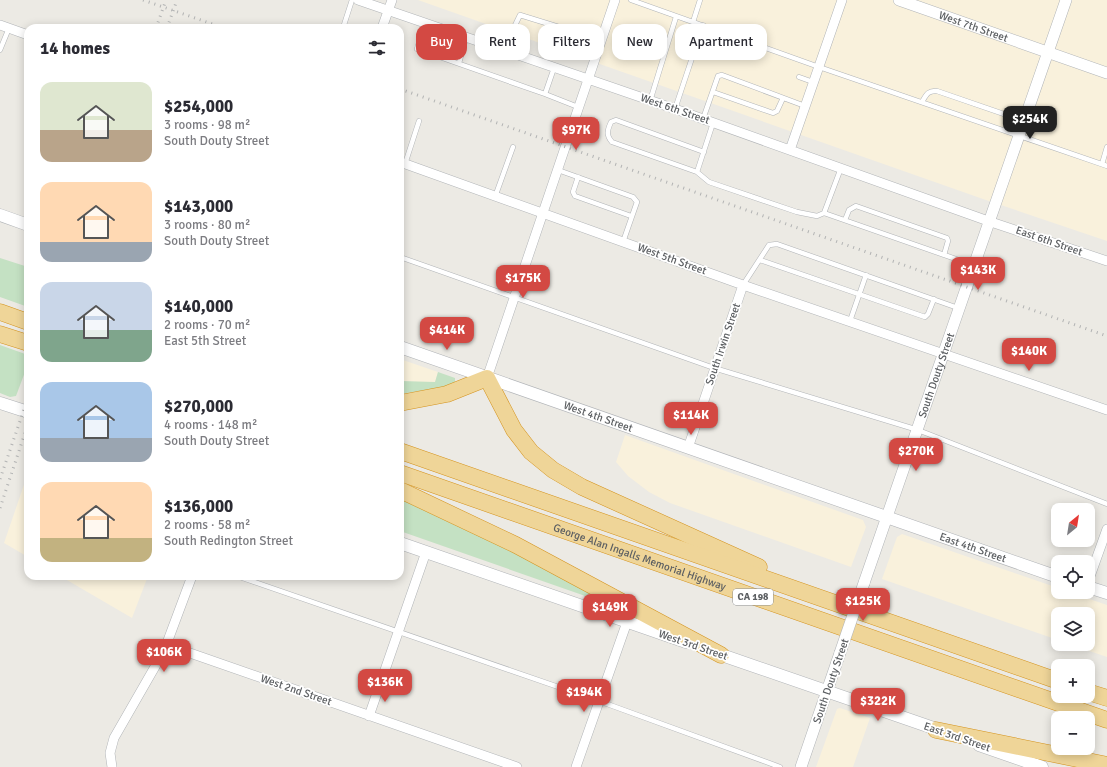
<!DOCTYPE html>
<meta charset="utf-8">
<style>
body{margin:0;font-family:Signika,sans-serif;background:#f7f7f7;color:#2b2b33;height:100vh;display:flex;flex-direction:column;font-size:15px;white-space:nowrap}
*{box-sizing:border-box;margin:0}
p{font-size:13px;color:#7c7c81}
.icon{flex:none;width:22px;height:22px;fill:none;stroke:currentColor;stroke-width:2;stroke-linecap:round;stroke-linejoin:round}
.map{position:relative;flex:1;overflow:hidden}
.panel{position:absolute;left:24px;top:24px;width:380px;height:556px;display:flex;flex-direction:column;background:#fff;border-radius:12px;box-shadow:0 2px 10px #0003}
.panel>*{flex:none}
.top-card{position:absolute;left:416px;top:24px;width:380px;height:36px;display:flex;gap:8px}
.needle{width:26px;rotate:30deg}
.tools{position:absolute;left:1051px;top:503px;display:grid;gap:8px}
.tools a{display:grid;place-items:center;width:44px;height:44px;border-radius:8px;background:#fff;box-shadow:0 2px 10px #0003;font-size:20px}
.price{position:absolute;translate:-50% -34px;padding:0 9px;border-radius:8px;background:#d34943;color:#fff;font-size:13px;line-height:26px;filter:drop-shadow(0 1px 2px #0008)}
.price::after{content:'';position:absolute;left:50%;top:24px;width:12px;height:9px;margin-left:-6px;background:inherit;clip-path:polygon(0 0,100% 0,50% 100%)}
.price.selected{background:#222;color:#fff}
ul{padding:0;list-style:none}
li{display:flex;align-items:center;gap:12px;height:100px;padding:0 16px}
li span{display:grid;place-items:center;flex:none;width:112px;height:80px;border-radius:12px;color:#555}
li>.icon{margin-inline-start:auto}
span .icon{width:48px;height:48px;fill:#fffc;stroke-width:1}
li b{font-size:17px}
h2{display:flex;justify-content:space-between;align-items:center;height:48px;padding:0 16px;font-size:17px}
.chip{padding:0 14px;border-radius:12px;background:#fff;box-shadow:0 2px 10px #0003;font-size:14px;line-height:36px}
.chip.selected{background:#d34943;color:#fff}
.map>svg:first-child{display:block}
.commercial{fill:#f9f1dc}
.green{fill:#c4e1c3}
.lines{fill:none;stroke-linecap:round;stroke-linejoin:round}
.service-casing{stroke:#b1b4b7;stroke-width:5.5}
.minor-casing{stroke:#b1b4b7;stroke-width:10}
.tertiary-casing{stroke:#b1b4b7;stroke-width:12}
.secondary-casing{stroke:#b0b3b7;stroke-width:13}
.motorway-casing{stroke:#d4931d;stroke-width:17}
.service{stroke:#fff;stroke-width:4.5}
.minor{stroke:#fff;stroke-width:9}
.tertiary{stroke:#fff;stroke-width:11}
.secondary{stroke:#fff;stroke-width:12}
.motorway{stroke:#efd598;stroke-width:16}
.rail{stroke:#b2b3b3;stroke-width:3;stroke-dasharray:1 5;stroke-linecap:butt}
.tertiary-bridge-casing{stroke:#b1b4b7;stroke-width:12;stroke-linecap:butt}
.tertiary-bridge{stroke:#fff;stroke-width:11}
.labels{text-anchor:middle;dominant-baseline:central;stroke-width:3.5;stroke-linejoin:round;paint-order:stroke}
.shield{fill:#fff;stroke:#8d8f91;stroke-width:1}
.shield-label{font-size:10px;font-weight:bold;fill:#5c5f62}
.street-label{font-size:11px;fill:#5c5f62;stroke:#fff}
</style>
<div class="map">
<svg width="1107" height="767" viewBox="0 0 1107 767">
<rect width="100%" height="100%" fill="#eceae4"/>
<path class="commercial" d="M 418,0 L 1107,0 L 1107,241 L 983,199 Z
M 400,359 L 438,372 L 435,383 L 400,381 Z
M 625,435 L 863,520 L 866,527 L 851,567 L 670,503 L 649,492 L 628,476 L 616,462 Z
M 28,473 L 28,557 L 4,543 Z
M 902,534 L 1058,588 L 1058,592 L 1069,592 L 1107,605 L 1107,657 L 1069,644 L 1088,644 L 1088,614 L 1058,614 L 1058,640 L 882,579 L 897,537 Z
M 60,576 L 148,576 L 132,618 Z
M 840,708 L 870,718 L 853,767 L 816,767 L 837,709 Z"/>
<path class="green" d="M 0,258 L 28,267 L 28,307 L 0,297 Z
M 0,345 L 28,355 L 28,364 L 16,396 L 10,397 L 0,393 Z
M 438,372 L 455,378 L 455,383 L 440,388 L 400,394 L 400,381 L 435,382 Z
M 400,499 L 511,551 L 592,594 L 591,598 L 400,531 Z"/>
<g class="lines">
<defs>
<path id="service" d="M 631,0 L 819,67 L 1107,166
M 693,22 L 700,0
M 425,23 L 417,49 L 545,94 L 554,68
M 343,28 L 352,0
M 0,50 L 9,28
M 503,50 L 520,15 L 601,40
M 459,63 L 466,38
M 799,77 L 813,82
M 713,92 L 773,113 L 777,111 L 783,98
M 545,94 L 578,107
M 650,101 L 676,17
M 922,102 C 926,95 928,90 937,91 L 1024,121
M 675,109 L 703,25
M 703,119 L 718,76 L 722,75 L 805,106
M 704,152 L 616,120 L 611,122 C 607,131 606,135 612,142 L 697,172 L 709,182 L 797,212 L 817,216 L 824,213 L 841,168
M 405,164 L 419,121
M 1102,164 L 1107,147
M 558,170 L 633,197 L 637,202 L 623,242
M 697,172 L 713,123
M 578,177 L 573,192 L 575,196 L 631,216
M 495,197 L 513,147
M 824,213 L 973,265
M 845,220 L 849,210 L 856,206 L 947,238 L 948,241 L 944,255
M 400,257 L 714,368 L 918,430 L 1107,504
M 760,260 L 925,317 L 928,314 L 934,299
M 743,285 L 769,245 L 777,244 L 958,308
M 850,321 L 866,275
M 237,576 L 599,701 L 780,767"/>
<path id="minor" d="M 358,0 L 675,109 L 991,222 L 1107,261
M 0,25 L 28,35
M 382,28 L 392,0
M 790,150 L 842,0
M 400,162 L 743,285 L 1107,410
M 487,378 L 615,0
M 688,448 L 743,285
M 1088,582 L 1107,529
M 167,645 L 517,767
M 369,716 L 426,552
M 112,767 L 110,753 L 114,738 L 164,651 L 192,576
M 576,767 L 627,622"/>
<g id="tertiary">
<path id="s1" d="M 899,0 L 1107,73"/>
<path id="s2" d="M 864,583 L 1066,0"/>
<path d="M 801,767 L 840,653"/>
</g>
<g id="secondary">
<path d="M 0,215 L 28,225"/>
<path id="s3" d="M 400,347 L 1058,577"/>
<path d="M 0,403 L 28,412"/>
<path d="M 400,543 L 686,642"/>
<path d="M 1088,587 L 1107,593"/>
<path d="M 713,652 L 945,732"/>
<path d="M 979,745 L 1042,767"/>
</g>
<g id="motorway">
<path d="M 0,312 L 28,322"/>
<path d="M 0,334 L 28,343"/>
<path d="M 400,403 L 447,394 L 487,378 L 514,430 L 531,452 L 553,470 L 582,487 L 759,567"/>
<path d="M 400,451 L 1058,681"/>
<path id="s4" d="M 400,473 L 1107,720"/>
<path d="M 400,490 L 516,545 L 721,655"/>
<path d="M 1088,692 L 1107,698"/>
<path d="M 936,730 L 1107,765"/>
</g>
</defs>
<use href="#service" class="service-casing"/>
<use href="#minor" class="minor-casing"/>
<use href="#tertiary" class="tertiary-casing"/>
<use href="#secondary" class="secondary-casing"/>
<use href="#motorway" class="motorway-casing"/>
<use href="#service" class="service"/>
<use href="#minor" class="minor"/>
<use href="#tertiary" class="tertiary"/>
<use href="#secondary" class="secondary"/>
<use href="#motorway" class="motorway"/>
<path class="rail" d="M 143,0 L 224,28
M 156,28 L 166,0
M 167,28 L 177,0
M 400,89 L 1107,336
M 0,479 L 28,398
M 0,508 L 28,424"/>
<defs>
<path id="tertiary-bridge" d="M 840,653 L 864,583"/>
</defs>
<use href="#tertiary-bridge" class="tertiary-bridge-casing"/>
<use href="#tertiary-bridge" class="tertiary-bridge"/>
</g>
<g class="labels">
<rect class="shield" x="733" y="589" width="40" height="16" rx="3"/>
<g class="shield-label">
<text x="753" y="597">CA 198</text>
</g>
<g class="street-label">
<text stroke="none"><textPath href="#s1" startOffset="79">West 7th Street</textPath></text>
<text transform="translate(675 109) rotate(19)">West 6th Street</text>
<text transform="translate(1049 241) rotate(19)">East 6th Street</text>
<text transform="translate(672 259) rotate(20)">West 5th Street</text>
<text transform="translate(723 344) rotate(-71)">South Irwin Street</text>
<text stroke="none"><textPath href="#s2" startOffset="220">South Douty Street</textPath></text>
<text stroke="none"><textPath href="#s3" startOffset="210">West 4th Street</textPath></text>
<text stroke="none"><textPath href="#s3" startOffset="607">East 4th Street</textPath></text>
<text stroke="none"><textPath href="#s4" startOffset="254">George Alan Ingalls Memorial Highway</textPath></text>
<text transform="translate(693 645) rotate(19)">West 3rd Street</text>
<text transform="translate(831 681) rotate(-71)">South Douty Street</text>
<text transform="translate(296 690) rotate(19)">West 2nd Street</text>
<text transform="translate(957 737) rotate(19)">East 3rd Street</text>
</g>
</g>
</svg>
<div class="tools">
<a><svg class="needle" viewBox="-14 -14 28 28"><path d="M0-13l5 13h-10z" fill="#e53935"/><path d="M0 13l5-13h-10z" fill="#7c7c81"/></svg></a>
<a><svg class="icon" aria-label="locate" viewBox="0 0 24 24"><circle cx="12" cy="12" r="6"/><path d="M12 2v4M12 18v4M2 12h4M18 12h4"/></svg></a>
<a><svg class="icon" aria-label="layers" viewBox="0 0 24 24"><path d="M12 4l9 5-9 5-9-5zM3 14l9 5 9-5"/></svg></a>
<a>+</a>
<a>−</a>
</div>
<b class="price selected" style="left:1030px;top:140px">$254K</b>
<b class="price" style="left:576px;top:151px">$97K</b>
<b class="price" style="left:978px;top:291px">$143K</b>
<b class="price" style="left:523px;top:299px">$175K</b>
<b class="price" style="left:447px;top:351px">$414K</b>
<b class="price" style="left:1029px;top:372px">$140K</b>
<b class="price" style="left:691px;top:436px">$114K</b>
<b class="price" style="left:916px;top:472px">$270K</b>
<b class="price" style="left:863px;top:622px">$125K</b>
<b class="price" style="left:610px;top:628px">$149K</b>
<b class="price" style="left:164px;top:673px">$106K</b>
<b class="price" style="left:385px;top:703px">$136K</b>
<b class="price" style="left:584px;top:713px">$194K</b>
<b class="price" style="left:878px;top:722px">$322K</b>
<div class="top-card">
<a class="chip selected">Buy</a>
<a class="chip">Rent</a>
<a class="chip">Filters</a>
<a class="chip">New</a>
<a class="chip">Apartment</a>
</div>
<section class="panel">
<h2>14 homes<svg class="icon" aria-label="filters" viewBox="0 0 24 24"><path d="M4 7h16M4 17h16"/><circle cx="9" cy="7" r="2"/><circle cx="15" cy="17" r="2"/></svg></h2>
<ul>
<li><span style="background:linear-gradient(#dfe7d0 60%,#b9a48a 0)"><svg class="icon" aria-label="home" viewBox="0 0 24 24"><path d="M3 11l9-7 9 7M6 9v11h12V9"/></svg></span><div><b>$254,000</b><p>3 rooms · 98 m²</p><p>South Douty Street</p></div></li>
<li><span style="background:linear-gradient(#ffd9b3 75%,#9aa5b1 0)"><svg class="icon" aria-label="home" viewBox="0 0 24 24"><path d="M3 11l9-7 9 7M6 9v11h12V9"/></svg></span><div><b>$143,000</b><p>3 rooms · 80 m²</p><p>South Douty Street</p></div></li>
<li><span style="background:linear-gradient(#c9d6e8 60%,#7fa58c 0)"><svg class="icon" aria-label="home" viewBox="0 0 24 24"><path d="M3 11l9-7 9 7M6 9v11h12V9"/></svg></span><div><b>$140,000</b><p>2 rooms · 70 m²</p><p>East 5th Street</p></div></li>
<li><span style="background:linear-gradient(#a9c7e8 70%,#9aa5b1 0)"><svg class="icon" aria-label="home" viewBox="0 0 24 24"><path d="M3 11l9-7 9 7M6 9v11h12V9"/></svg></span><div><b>$270,000</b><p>4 rooms · 148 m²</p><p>South Douty Street</p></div></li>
<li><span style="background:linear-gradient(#ffd9b3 70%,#c2b280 0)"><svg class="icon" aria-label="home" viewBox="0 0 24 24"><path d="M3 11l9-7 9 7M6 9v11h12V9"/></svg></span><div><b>$136,000</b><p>2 rooms · 58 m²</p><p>South Redington Street</p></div></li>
</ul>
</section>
</div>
